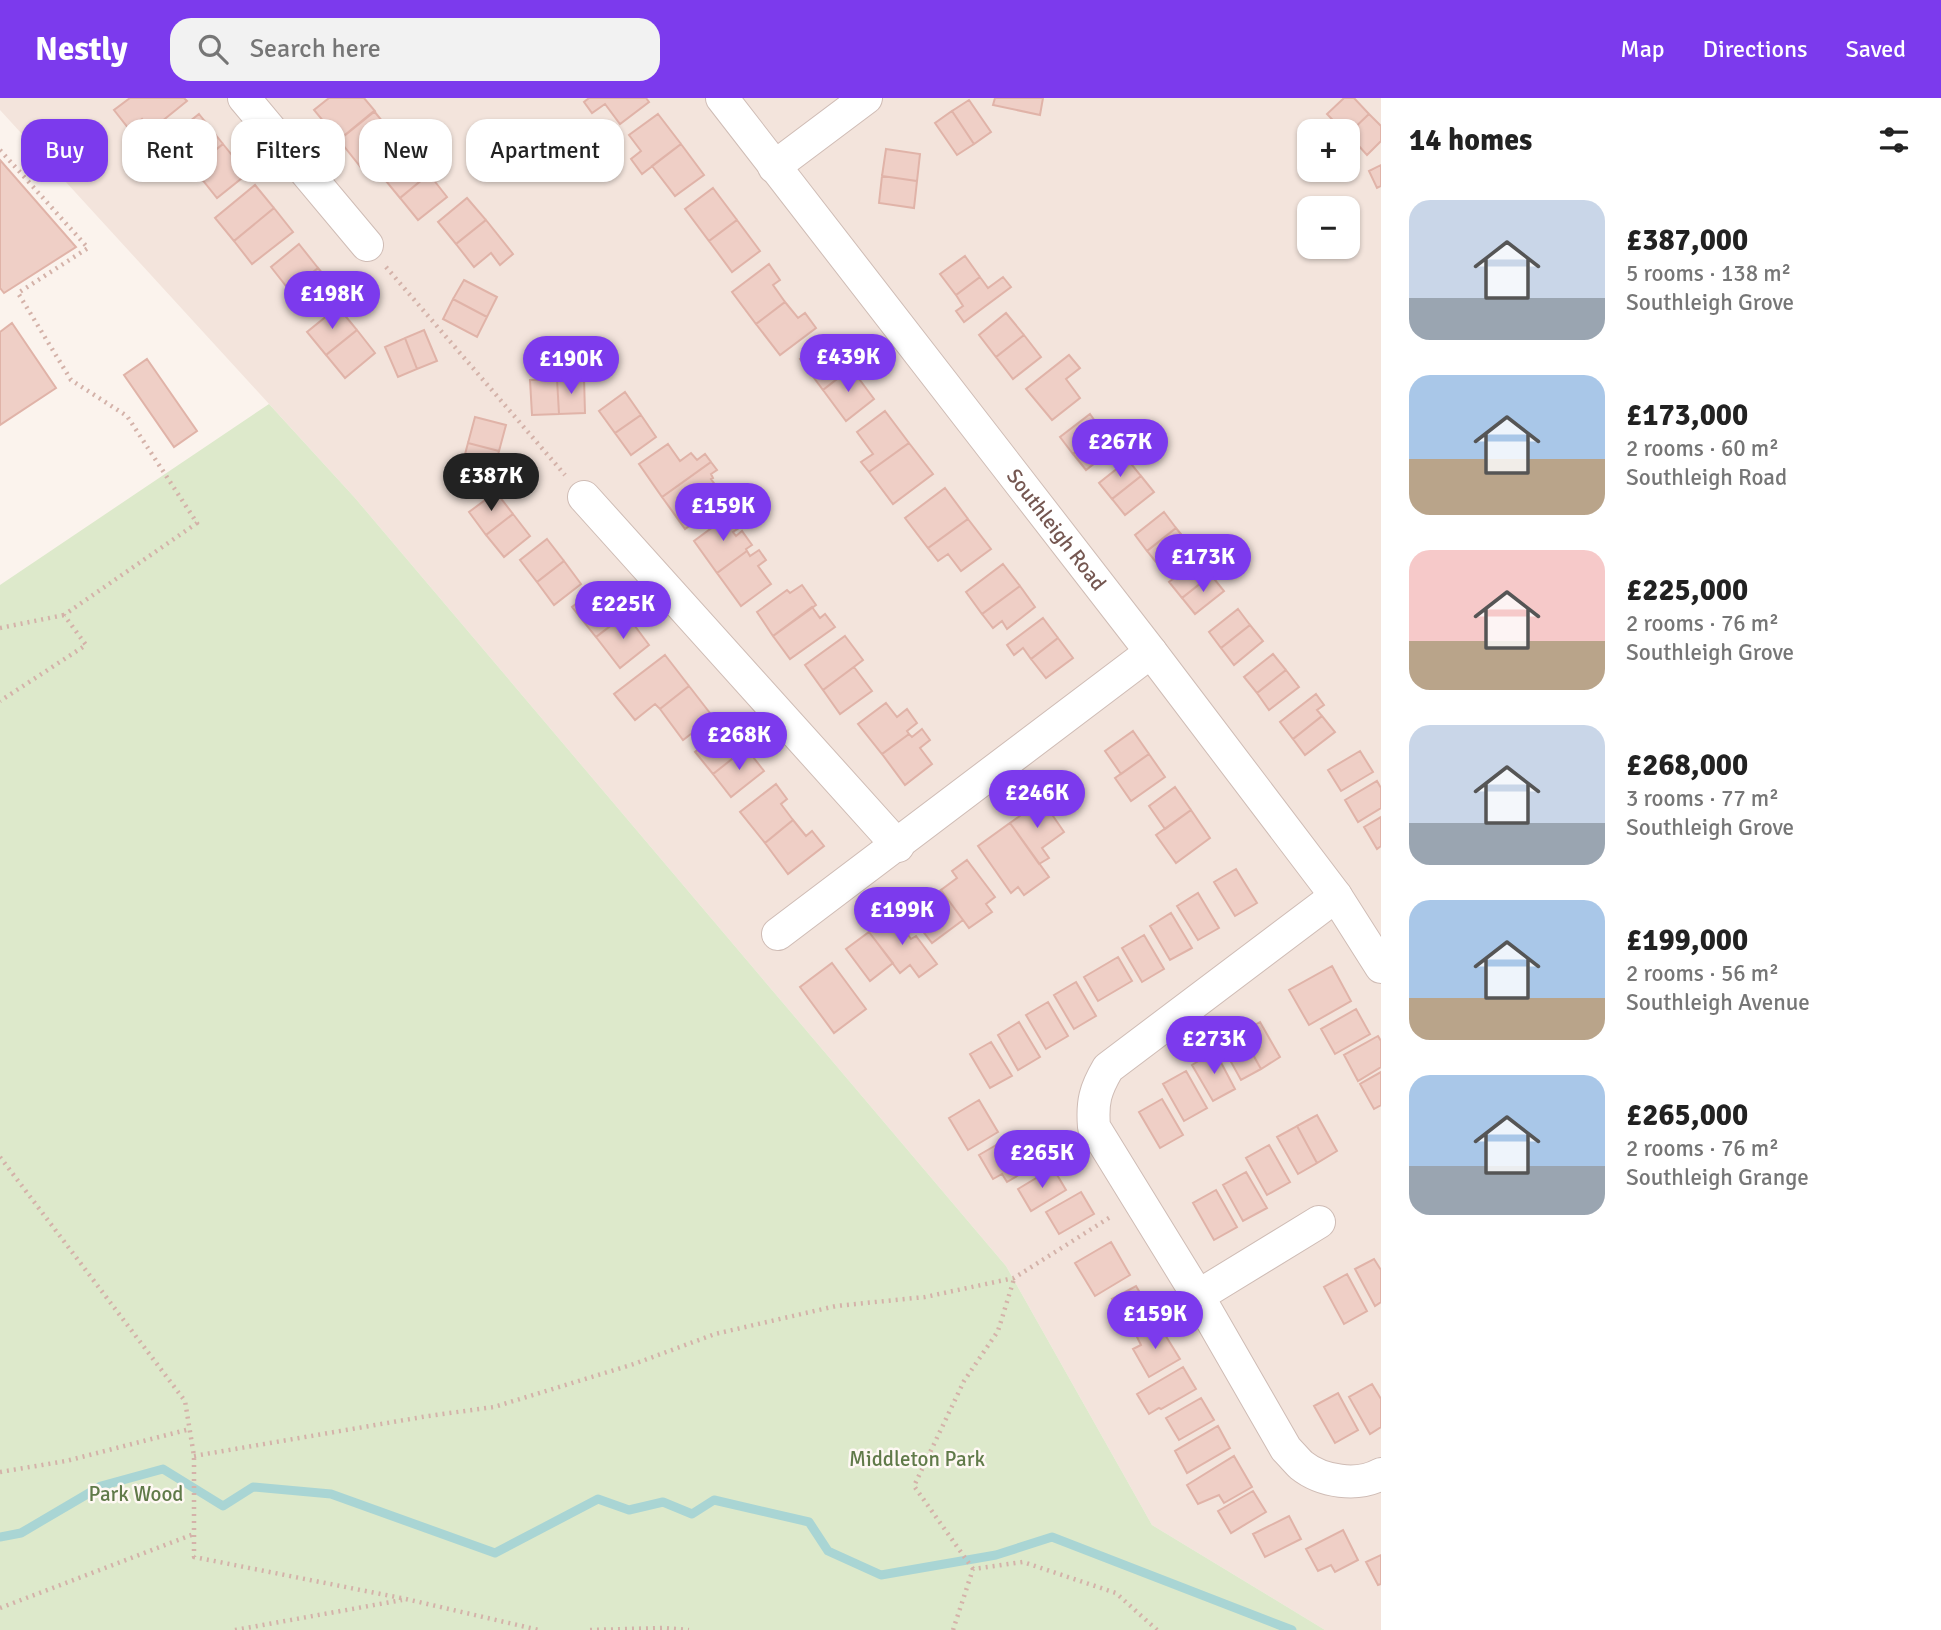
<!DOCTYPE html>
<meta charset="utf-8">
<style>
body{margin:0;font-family:Signika,sans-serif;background:#f2f2f2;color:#222;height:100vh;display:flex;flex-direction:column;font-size:26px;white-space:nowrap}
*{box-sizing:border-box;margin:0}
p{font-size:23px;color:#767676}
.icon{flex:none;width:38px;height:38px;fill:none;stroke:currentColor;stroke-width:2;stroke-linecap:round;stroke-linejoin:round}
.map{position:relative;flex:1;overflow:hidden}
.details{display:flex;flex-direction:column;background:#fff;width:560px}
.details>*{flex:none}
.top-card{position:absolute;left:21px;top:21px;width:665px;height:63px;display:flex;gap:14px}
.controls{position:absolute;left:1297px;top:21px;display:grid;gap:14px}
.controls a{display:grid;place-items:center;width:63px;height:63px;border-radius:14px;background:#fff;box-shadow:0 2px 5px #0004;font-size:35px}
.price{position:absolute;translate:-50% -60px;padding:0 16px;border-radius:24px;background:#7c3aed;color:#fff;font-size:23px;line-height:46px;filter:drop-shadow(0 2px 4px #0008)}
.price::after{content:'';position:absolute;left:50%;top:42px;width:21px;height:16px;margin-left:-10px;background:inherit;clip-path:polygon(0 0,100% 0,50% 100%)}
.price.active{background:#222;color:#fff}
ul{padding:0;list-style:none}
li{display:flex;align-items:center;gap:21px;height:175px;padding:0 28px}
li span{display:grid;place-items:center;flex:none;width:196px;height:140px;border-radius:21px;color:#555}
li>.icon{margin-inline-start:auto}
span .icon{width:84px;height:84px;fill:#fffc;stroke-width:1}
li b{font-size:30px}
h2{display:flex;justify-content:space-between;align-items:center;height:84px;padding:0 28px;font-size:30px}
.pill{padding:0 24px;border-radius:21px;background:#fff;box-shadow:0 2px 5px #0004;font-size:24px;line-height:63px}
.pill.active{background:#7c3aed;color:#fff}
header{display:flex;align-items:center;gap:42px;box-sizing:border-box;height:98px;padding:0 35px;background:#7c3aed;color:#fff}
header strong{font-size:33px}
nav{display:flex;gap:38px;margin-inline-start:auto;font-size:24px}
.search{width:490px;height:63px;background:#f2f2f2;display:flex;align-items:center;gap:18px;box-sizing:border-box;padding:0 24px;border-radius:21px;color:#767676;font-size:26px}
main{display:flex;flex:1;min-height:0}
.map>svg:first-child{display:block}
.residential{fill:#f3e4dc;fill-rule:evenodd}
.green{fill:#dde9cb}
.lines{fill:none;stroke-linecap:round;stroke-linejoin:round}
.stream{stroke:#a9d5d4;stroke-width:9}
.building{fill:#efcfc6;stroke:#e0b3a8;stroke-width:2}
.minor-casing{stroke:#cfbcb5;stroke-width:34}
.path{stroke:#d4b2a9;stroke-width:4.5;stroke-dasharray:2 5;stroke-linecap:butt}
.minor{stroke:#fff;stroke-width:32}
.labels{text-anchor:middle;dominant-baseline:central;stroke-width:5;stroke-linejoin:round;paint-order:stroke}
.street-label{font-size:21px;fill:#755751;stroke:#fef8f3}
.park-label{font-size:21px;fill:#607a49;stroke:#fef8f3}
</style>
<header>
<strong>Nestly</strong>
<div class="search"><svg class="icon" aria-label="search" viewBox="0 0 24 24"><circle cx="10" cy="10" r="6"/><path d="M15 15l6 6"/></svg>Search here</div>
<nav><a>Map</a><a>Directions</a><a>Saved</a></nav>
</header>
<main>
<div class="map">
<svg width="1381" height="1532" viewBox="0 0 1381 1532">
<rect width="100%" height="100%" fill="#fbf3ed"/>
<path class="residential" d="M 0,0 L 1381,0 L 1381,1532 L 1325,1532 L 1152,1427 L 1006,1168 L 355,400 L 0,12 ZM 1309,33 L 1348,33 L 1348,72 L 1309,72 ZM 1309,110 L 1348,110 L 1348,149 L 1309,149 Z"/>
<path class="green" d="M 269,306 L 355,400 L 1006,1168 L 1152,1427 L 1325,1532 L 0,1532 L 0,487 Z"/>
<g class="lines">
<path class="stream" d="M 0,1439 L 21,1435 L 101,1388 L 163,1371 L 223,1408 L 253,1389 L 331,1396 L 495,1455 L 598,1401 L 629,1412 L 663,1404 L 692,1416 L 714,1402 L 809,1424 L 828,1453 L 881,1477 L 996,1457 L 1052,1439 L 1292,1532"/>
</g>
<path class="building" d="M 130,0 L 184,0 L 187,3 L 151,32 L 142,21 L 129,31 L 114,12 Z
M 329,0 L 364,0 L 375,13 L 339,42 L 314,12 Z
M 589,0 L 646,0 L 649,4 L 620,26 L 605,6 L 592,15 L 584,4 Z
M 995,0 L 1043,0 L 1040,17 L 993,7 Z
M 1344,0 L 1354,0 L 1369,16 L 1348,36 L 1348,33 L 1343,33 L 1327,16 Z
M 969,2 L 991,34 L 974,46 L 952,13 Z
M 374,13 L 387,29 L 382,33 L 394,47 L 363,72 L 339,42 Z
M 952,13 L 974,46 L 957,57 L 935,25 Z
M 199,16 L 223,46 L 193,70 L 169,40 Z
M 658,16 L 681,46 L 642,76 L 631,61 L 641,53 L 629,37 Z
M 1369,16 L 1381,28 L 1381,43 L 1367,57 L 1348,36 Z
M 223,46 L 247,76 L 217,100 L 193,70 Z
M 681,46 L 704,77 L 675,98 L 652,68 Z
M 886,51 L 920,56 L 917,83 L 882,78 Z
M 410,53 L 429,76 L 400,100 L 381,77 Z
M 0,62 L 76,149 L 4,195 L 0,190 Z
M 1381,67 L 1381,88 L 1377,90 L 1369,73 Z
M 429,76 L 447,99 L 418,122 L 400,100 Z
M 882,78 L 917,83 L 914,110 L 879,105 Z
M 255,87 L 274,110 L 234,143 L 215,120 Z
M 713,90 L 737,122 L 709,143 L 685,111 Z
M 467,100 L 486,122 L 456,146 L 438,124 Z
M 274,110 L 293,134 L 252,166 L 234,143 Z
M 486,122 L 513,156 L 500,167 L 491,155 L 474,169 L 456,146 Z
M 737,122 L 760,153 L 732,174 L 709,143 Z
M 299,146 L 318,170 L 290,193 L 271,169 Z
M 965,158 L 980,179 L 956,197 L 940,176 Z
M 769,166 L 780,182 L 773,187 L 785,204 L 756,226 L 732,194 Z
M 318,170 L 337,193 L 309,216 L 290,193 Z
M 980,179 L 988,190 L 1003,179 L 1011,189 L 964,224 L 956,213 L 963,208 L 956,197 Z
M 464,182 L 497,199 L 487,219 L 453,201 Z
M 453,201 L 487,219 L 477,239 L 443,221 Z
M 785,204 L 798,220 L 805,215 L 816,230 L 780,257 L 756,226 Z
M 338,209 L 357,232 L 326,257 L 307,234 Z
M 1006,215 L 1024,237 L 996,259 L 979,237 Z
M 12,225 L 56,290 L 0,327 L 0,234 Z
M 357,232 L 375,255 L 345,280 L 326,257 Z
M 424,232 L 437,263 L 417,271 L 405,240 Z
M 1024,237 L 1041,259 L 1013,281 L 996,259 Z
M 828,239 L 851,270 L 823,292 L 800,261 Z
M 405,240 L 417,271 L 398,279 L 385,249 Z
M 1069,257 L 1080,270 L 1066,281 L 1080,300 L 1052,322 L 1026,291 Z
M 147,261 L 197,333 L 174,349 L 124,277 Z
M 851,270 L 874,301 L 846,323 L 823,292 Z
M 584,279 L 585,315 L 559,316 L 557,281 Z
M 557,281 L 559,316 L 532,317 L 530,282 Z
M 625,294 L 641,317 L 615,335 L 599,313 Z
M 885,313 L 909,345 L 869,374 L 861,364 L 873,356 L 857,334 Z
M 1090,316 L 1102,333 L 1073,356 L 1060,339 Z
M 641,317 L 656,339 L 631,357 L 615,335 Z
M 475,319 L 506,327 L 499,353 L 468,345 Z
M 1102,333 L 1115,349 L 1086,372 L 1073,356 Z
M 468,345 L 499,353 L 492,380 L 461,371 Z
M 909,345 L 933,376 L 893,406 L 869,374 Z
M 668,346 L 680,363 L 691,355 L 697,362 L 705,356 L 711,364 L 662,399 L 639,366 Z
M 1128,362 L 1141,378 L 1112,401 L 1099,385 Z
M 711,364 L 717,372 L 711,376 L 713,380 L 711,381 L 726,402 L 685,431 L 662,399 Z
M 1141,378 L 1154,394 L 1125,417 L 1112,401 Z
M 945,390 L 968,421 L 928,450 L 905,420 Z
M 496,394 L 513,416 L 486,437 L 469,414 Z
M 1164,414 L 1176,430 L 1147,453 L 1135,437 Z
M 732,415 L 742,428 L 733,434 L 736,438 L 742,433 L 752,447 L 746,451 L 747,453 L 717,475 L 694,443 Z
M 513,416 L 530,438 L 504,459 L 486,437 Z
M 968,421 L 991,451 L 961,473 L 948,456 L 938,463 L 928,450 Z
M 1176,430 L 1189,446 L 1160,469 L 1147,453 Z
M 547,441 L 564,463 L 537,484 L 520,462 Z
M 759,452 L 766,462 L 758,468 L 771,486 L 741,508 L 717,475 L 747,453 L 750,458 Z
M 1199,461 L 1211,477 L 1182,500 L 1169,484 Z
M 564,463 L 581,486 L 554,507 L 537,484 Z
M 1003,466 L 1020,488 L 982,516 L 966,494 Z
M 1211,477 L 1224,493 L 1195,516 L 1182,500 Z
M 602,486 L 626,516 L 596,539 L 572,509 Z
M 802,487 L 816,507 L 773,538 L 757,514 L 787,492 L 790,495 Z
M 1020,488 L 1035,509 L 1007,531 L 1002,523 L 993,530 L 982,516 Z
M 812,509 L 820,520 L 825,516 L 835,529 L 790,561 L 773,538 Z
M 1238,511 L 1250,527 L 1221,550 L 1209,534 Z
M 626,516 L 649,547 L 620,570 L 596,539 Z
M 1043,520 L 1058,540 L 1031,561 L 1023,550 L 1014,557 L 1007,547 Z
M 1250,527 L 1263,543 L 1234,567 L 1221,550 Z
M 845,538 L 863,562 L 823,592 L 805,567 Z
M 1058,540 L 1073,560 L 1046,580 L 1031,561 Z
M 1273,556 L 1286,572 L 1257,595 L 1244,579 Z
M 665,557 L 689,588 L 660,611 L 655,606 L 635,622 L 614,596 Z
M 854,569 L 872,593 L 840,616 L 823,592 Z
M 1286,572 L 1299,589 L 1269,612 L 1257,595 Z
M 689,588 L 713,619 L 683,642 L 660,611 Z
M 1316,596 L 1324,607 L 1317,612 L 1322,618 L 1293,641 L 1280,624 Z
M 886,605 L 897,619 L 907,611 L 917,625 L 907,633 L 909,636 L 882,656 L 858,626 Z
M 1322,618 L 1335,634 L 1305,657 L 1293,641 Z
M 729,627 L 746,650 L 713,676 L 695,654 Z
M 922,631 L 930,642 L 920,650 L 932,666 L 905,687 L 882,656 L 909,636 L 912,639 Z
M 1133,633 L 1149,656 L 1121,676 L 1105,653 Z
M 746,650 L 764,673 L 731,699 L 713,676 Z
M 1360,653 L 1373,674 L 1341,693 L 1328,672 Z
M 1149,656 L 1165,679 L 1131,703 L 1115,680 Z
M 1377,683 L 1381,690 L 1381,710 L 1358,724 L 1345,702 Z
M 776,686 L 787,701 L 781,706 L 793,722 L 765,745 L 740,714 Z
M 1175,689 L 1191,712 L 1165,731 L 1149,708 Z
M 1042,702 L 1064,734 L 1042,750 L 1049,760 L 1039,766 L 1010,725 Z
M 1191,712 L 1210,740 L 1176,765 L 1156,737 Z
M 1381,719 L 1381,748 L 1377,751 L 1364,729 Z
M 793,722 L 806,738 L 812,733 L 824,748 L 788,776 L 765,745 Z
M 1010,725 L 1049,779 L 1024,797 L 1018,789 L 1011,795 L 978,748 Z
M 967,762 L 995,799 L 986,806 L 992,814 L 969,830 L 941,792 L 957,780 L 952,773 Z
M 1236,771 L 1257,805 L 1235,818 L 1214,784 Z
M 941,792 L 963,822 L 932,845 L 905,810 L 920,799 L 924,805 Z
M 1198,795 L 1219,830 L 1198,842 L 1177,808 Z
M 1171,815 L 1192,850 L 1170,862 L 1150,828 Z
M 893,816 L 911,841 L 916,838 L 937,866 L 919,879 L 910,867 L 900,875 L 869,834 Z
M 869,834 L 893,865 L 870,883 L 846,851 Z
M 1144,837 L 1164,871 L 1142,884 L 1122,850 Z
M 1118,859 L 1132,883 L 1098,903 L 1084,879 Z
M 832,865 L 866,911 L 834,935 L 800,889 Z
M 1332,868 L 1351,903 L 1309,927 L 1289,892 Z
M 1076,884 L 1096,918 L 1074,931 L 1054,897 Z
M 1048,904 L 1068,938 L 1046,951 L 1026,917 Z
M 1356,911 L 1370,936 L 1335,956 L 1321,931 Z
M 1019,924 L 1040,959 L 1018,972 L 998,937 Z
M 1260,924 L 1280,959 L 1261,971 L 1241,935 Z
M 1241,935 L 1261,971 L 1241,982 L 1221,946 Z
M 1378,938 L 1381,943 L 1381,969 L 1358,983 L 1344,957 Z
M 991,944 L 1012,978 L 990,990 L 970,956 Z
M 1215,953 L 1235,991 L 1213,1003 L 1192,967 Z
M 1186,973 L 1207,1010 L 1184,1023 L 1163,986 Z
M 1381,974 L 1381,1007 L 1374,1011 L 1360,986 Z
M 1162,1001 L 1183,1037 L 1160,1050 L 1139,1014 Z
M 979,1002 L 998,1034 L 968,1052 L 949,1020 Z
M 1317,1017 L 1337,1053 L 1317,1065 L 1297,1028 Z
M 1297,1028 L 1317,1065 L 1298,1076 L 1277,1039 Z
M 1010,1039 L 1029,1071 L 1007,1084 L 1002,1076 L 993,1081 L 979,1057 Z
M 1269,1047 L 1290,1084 L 1267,1097 L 1246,1060 Z
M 1053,1070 L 1066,1092 L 1031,1113 L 1018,1091 Z
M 1246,1074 L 1267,1110 L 1243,1123 L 1223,1087 Z
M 1216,1092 L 1237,1129 L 1214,1142 L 1193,1105 Z
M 1081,1094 L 1094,1116 L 1059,1136 L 1046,1114 Z
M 1111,1144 L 1130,1177 L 1095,1198 L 1075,1165 Z
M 1374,1161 L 1381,1172 L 1381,1204 L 1375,1208 L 1355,1171 Z
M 1347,1176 L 1367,1213 L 1344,1226 L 1324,1189 Z
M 1136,1188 L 1156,1222 L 1133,1236 L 1112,1201 Z
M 1159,1227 L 1180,1261 L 1149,1279 L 1133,1251 L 1141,1247 L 1137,1239 Z
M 1183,1269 L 1196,1291 L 1161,1311 L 1159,1310 L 1149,1316 L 1137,1296 Z
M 1372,1286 L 1381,1301 L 1381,1329 L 1370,1336 L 1349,1299 Z
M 1338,1295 L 1358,1332 L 1335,1345 L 1314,1308 Z
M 1201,1300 L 1214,1322 L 1179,1342 L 1166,1320 Z
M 1218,1328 L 1230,1350 L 1187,1375 L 1175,1353 Z
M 1234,1358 L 1252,1389 L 1224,1405 L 1219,1397 L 1198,1406 L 1187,1387 Z
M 1253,1393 L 1266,1414 L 1231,1435 L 1218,1413 Z
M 1289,1418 L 1301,1441 L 1265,1459 L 1253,1436 Z
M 1343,1432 L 1358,1462 L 1335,1474 L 1331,1467 L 1318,1473 L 1306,1451 Z
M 1381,1457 L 1381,1486 L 1378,1487 L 1366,1464 Z"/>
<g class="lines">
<defs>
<g id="minor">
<path d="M 244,0 L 367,147"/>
<path id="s1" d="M 722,0 L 1151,554 L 1336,798 L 1381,869"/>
<path d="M 774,69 L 866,0"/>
<path d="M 584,399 L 898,748"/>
<path d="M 1336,798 L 1108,970 C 1095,992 1092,1004 1094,1029 L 1198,1198 L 1286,1351 C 1291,1356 1296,1362 1301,1367 C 1322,1384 1358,1389 1381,1376"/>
<path d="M 778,836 L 1151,554"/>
<path d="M 1198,1198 L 1319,1124"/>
</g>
</defs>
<use href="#minor" class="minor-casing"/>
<path class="path" d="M 0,52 L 88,150 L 18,195 L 71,282 L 127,318 L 197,425 L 64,517 L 86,547 L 0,603
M 386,169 L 565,377
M 0,530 L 64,517
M 0,1059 L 185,1303 L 194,1358 L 194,1459 L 406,1501 L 539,1532
M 194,1358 L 428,1318 L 494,1309 L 634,1266 L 715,1236 L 836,1208 L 925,1199 L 1014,1180 L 1112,1118
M 0,1374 L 66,1363 L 190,1331
M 973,1471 L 914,1388 L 964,1283 L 998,1233 L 1014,1181
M 0,1510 L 194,1436
M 235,1532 L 402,1502
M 590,1532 L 664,1530 L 689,1532
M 953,1532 L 973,1471 L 1023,1464 L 1116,1495 L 1157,1532"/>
<use href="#minor" class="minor"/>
</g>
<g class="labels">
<g class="street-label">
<text stroke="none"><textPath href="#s1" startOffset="546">Southleigh Road</textPath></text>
</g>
<g class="park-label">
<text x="917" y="1361">Middleton Park</text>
<text x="136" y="1396">Park Wood</text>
</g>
</g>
</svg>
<div class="controls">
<a>+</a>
<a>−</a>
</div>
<b class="price" style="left:332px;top:233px">£198K</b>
<b class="price" style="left:848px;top:296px">£439K</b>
<b class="price" style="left:571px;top:298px">£190K</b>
<b class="price" style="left:1120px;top:381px">£267K</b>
<b class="price active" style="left:491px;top:415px">£387K</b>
<b class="price" style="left:723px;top:445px">£159K</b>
<b class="price" style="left:1203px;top:496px">£173K</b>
<b class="price" style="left:623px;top:543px">£225K</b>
<b class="price" style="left:739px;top:674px">£268K</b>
<b class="price" style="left:1037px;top:732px">£246K</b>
<b class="price" style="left:902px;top:849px">£199K</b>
<b class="price" style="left:1214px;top:978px">£273K</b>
<b class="price" style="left:1042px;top:1092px">£265K</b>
<b class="price" style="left:1155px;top:1253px">£159K</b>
<div class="top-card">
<a class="pill active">Buy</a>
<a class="pill">Rent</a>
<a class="pill">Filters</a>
<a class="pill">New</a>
<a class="pill">Apartment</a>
</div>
</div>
<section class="details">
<h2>14 homes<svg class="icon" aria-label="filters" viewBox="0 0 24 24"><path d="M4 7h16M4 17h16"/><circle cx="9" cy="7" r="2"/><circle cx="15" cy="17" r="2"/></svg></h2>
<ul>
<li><span style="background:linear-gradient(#c9d6e8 70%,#9aa5b1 0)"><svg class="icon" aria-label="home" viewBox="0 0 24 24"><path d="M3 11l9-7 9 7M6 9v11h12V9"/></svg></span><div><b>£387,000</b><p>5 rooms · 138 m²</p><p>Southleigh Grove</p></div></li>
<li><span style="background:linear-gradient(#a9c7e8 60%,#b9a48a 0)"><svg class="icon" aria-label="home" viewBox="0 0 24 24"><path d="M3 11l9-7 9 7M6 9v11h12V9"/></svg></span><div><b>£173,000</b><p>2 rooms · 60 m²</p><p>Southleigh Road</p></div></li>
<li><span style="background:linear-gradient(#f6c9c9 65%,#b9a48a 0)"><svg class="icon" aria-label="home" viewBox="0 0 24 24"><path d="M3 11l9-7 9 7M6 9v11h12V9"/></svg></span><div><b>£225,000</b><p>2 rooms · 76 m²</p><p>Southleigh Grove</p></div></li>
<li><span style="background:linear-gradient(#c9d6e8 70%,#9aa5b1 0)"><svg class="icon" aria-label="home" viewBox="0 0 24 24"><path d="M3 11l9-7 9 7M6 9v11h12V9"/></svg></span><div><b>£268,000</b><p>3 rooms · 77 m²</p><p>Southleigh Grove</p></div></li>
<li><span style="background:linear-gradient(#a9c7e8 70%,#b9a48a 0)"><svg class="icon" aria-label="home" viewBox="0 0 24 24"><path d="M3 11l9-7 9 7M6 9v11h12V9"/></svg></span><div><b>£199,000</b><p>2 rooms · 56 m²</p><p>Southleigh Avenue</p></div></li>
<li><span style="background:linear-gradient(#a9c7e8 65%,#9aa5b1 0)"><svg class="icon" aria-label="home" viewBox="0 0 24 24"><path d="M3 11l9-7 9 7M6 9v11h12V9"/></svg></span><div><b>£265,000</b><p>2 rooms · 76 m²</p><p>Southleigh Grange</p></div></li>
</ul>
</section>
</main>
